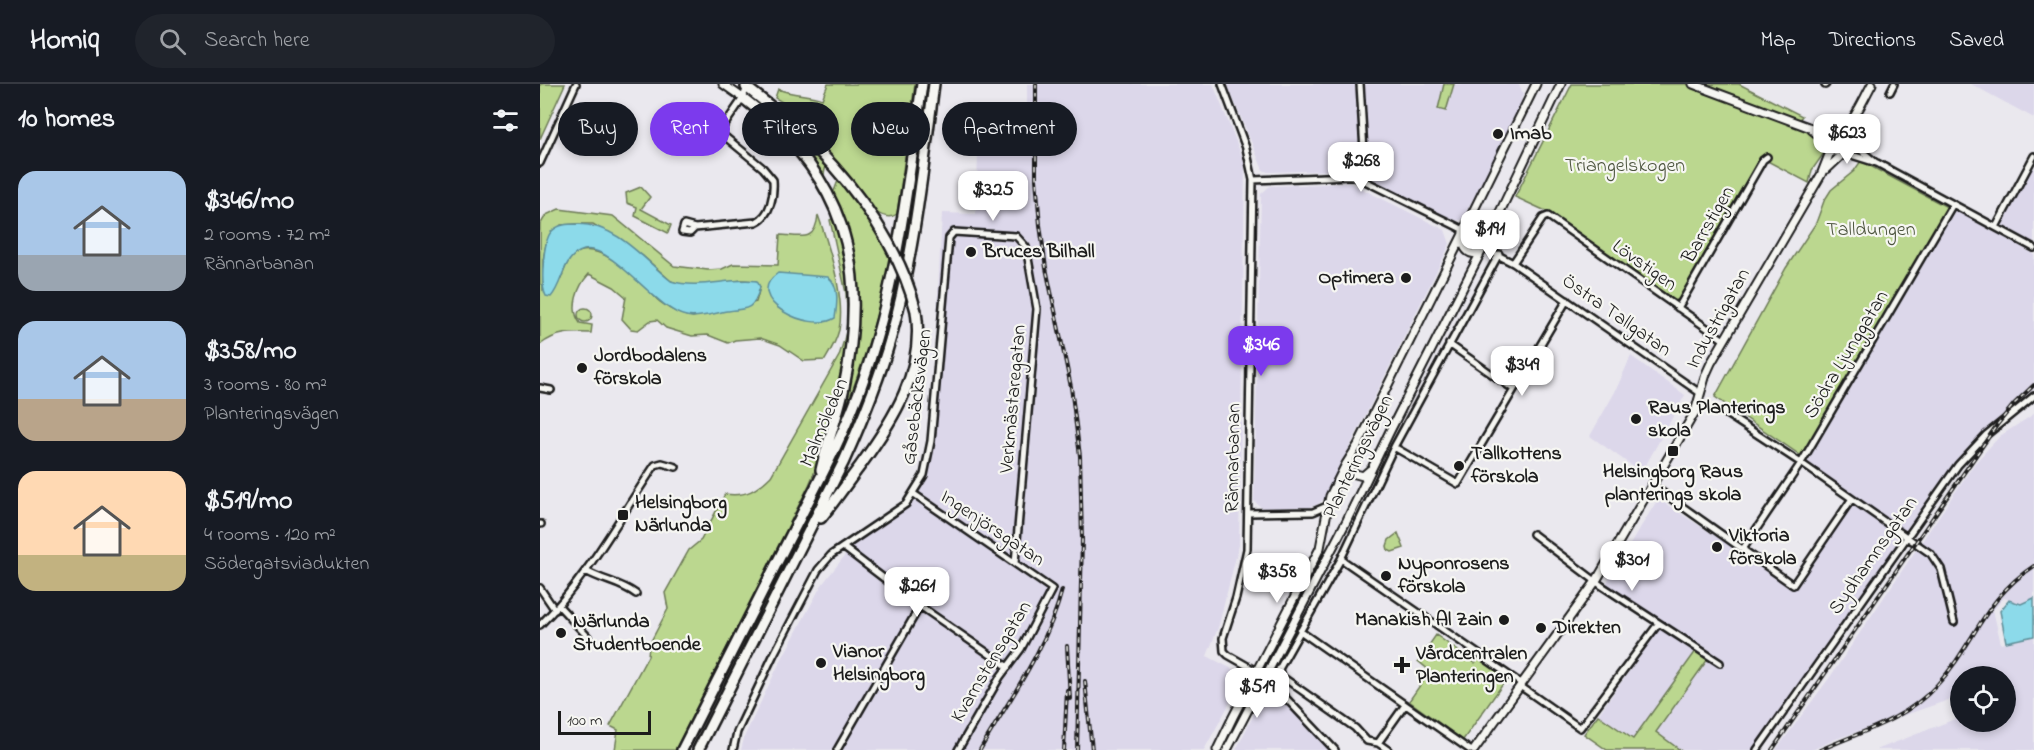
<!DOCTYPE html>
<meta charset="utf-8">
<style>
body{margin:0;font-family:"Indie Flower",sans-serif;background:#20242c;color:#f1f3f6;height:100vh;display:flex;flex-direction:column;font-size:22px;white-space:nowrap}
*{box-sizing:border-box;margin:0}
p{font-size:20px;color:#9ea1a6}
.icon{flex:none;width:33px;height:33px;fill:none;stroke:currentColor;stroke-width:2;stroke-linecap:round;stroke-linejoin:round}
.map{position:relative;flex:1;overflow:hidden}
.panel{display:flex;flex-direction:column;background:#171b24;width:540px}
.panel>*{flex:none}
.hud{position:absolute;left:18px;top:18px;width:570px;height:54px;display:flex;gap:12px}
.buttons{position:absolute;left:1410px;top:582px;display:grid;gap:12px}
.buttons a{display:grid;place-items:center;width:66px;height:66px;border-radius:50%;background:#171b24;box-shadow:0 3px 9px #0003;font-size:30px}
.scale{position:absolute;left:18px;bottom:15px;width:93px;box-sizing:border-box;padding-left:6px;border:3px solid #1c1c1c;border-top:0;font-size:16px;line-height:21px;white-space:nowrap;color:#1c1c1c;-webkit-text-stroke:4px #f6f6f2;paint-order:stroke}
.price{position:absolute;translate:-50% -51px;padding:0 14px;border-radius:12px;background:#fff;color:#222;font-size:20px;line-height:39px;filter:drop-shadow(0 2px 3px #0008)}
.price::after{content:'';position:absolute;left:50%;top:36px;width:18px;height:14px;margin-left:-9px;background:inherit;clip-path:polygon(0 0,100% 0,50% 100%)}
.price.active{background:#7c3aed;color:#fff}
ul{padding:0;list-style:none}
li{display:flex;align-items:center;gap:18px;height:150px;padding:0 18px}
li span{display:grid;place-items:center;flex:none;width:168px;height:120px;border-radius:18px;color:#555}
li>.icon{margin-inline-start:auto}
span .icon{width:72px;height:72px;fill:#fffc;stroke-width:1}
li b{font-size:26px}
h2{display:flex;justify-content:space-between;align-items:center;height:72px;padding:0 18px;font-size:26px}
.pill{padding:0 21px;border-radius:27px;background:#171b24;box-shadow:0 3px 9px #0003;font-size:21px;line-height:54px}
.pill.active{background:#7c3aed;color:#fff}
header{display:flex;align-items:center;gap:36px;box-sizing:border-box;height:84px;padding:0 30px;background:#171b24;border-bottom:2px solid #363941}
header strong{font-size:28px}
nav{display:flex;gap:33px;margin-inline-start:auto;font-size:21px}
.search{width:420px;height:54px;background:#20242c;display:flex;align-items:center;gap:15px;box-sizing:border-box;padding:0 21px;border-radius:33px;color:#9ea1a6;font-size:22px}
main{display:flex;flex:1;min-height:0}
.map>svg:first-child{display:block}
.built{fill:#dcd7ea}
.green{fill:#bbd78f;stroke:#6c7a56;stroke-width:1.5;fill-rule:evenodd}
.water{fill:#8cdaea;stroke:#5f8e98;stroke-width:1.5}
.lines{fill:none;stroke-linecap:round;stroke-linejoin:round}
.street-casing{stroke:#1c1c1c;stroke-width:10}
.secondary-casing{stroke:#1c1c1c;stroke-width:11}
.highway-casing{stroke:#1c1c1c;stroke-width:14}
.street{stroke:#f6f6f2;stroke-width:5}
.secondary{stroke:#f6f6f2;stroke-width:7}
.highway{stroke:#f6f6f2;stroke-width:9}
.rail-casing{stroke:#1c1c1c;stroke-width:4}
.rail{stroke:#f6f6f2;stroke-width:1.5;stroke-dasharray:4.5;stroke-linecap:butt}
.highway-bridge-casing{stroke:#1c1c1c;stroke-width:14;stroke-linecap:butt}
.highway-bridge{stroke:#f6f6f2;stroke-width:9}
.poi-dot{fill:#1c1c1c;stroke:#f6f6f2;stroke-width:2}
.labels{text-anchor:middle;dominant-baseline:central;stroke-width:4.5;stroke-linejoin:round;paint-order:stroke}
.poi-label{font-size:20px;font-weight:bold;fill:#1c1c1c;stroke:#f6f6f2;text-anchor:start}
.park-label{font-size:20px;fill:#4c543e;stroke:#f6f6f2}
.street-label{font-size:20px;fill:#1c1c1c;stroke:#f6f6f2}
</style>
<header>
<strong>Homiq</strong>
<div class="search"><svg class="icon" aria-label="search" viewBox="0 0 24 24"><circle cx="10" cy="10" r="6"/><path d="M15 15l6 6"/></svg>Search here</div>
<nav><a>Map</a><a>Directions</a><a>Saved</a></nav>
</header>
<main>
<section class="panel">
<h2>10 homes<svg class="icon" aria-label="filters" viewBox="0 0 24 24"><path d="M4 7h16M4 17h16"/><circle cx="9" cy="7" r="2"/><circle cx="15" cy="17" r="2"/></svg></h2>
<ul>
<li><span style="background:linear-gradient(#a9c7e8 70%,#9aa5b1 0)"><svg class="icon" aria-label="home" viewBox="0 0 24 24"><path d="M3 11l9-7 9 7M6 9v11h12V9"/></svg></span><div><b>$346/mo</b><p>2 rooms · 72 m²</p><p>Rännarbanan</p></div></li>
<li><span style="background:linear-gradient(#a9c7e8 65%,#b9a48a 0)"><svg class="icon" aria-label="home" viewBox="0 0 24 24"><path d="M3 11l9-7 9 7M6 9v11h12V9"/></svg></span><div><b>$358/mo</b><p>3 rooms · 80 m²</p><p>Planteringsvägen</p></div></li>
<li><span style="background:linear-gradient(#ffd9b3 70%,#c2b280 0)"><svg class="icon" aria-label="home" viewBox="0 0 24 24"><path d="M3 11l9-7 9 7M6 9v11h12V9"/></svg></span><div><b>$519/mo</b><p>4 rooms · 120 m²</p><p>Södergatsviadukten</p></div></li>
</ul>
</section>
<div class="map">
<svg width="1494" height="666" viewBox="0 0 1494 666">
<rect width="100%" height="100%" fill="#eae8ee"/>
<filter id="ink" filterUnits="userSpaceOnUse"><feTurbulence type="fractalNoise" baseFrequency=".0167" numOctaves="2"/><feDisplacementMap in="SourceGraphic" scale="12" xChannelSelector="R" yChannelSelector="G"/><feConvolveMatrix kernelMatrix="1 2 1 2 8 2 1 2 1" color-interpolation-filters="sRGB"/></filter>
<g filter="url(#ink)">
<path class="built" d="M 487,0 L 673,0 L 705,80 L 699,461 L 678,544 L 667,572 L 698,588 L 701,596 L 698,604 L 664,666 L 201,666 L 205,651 L 238,582 L 281,502 L 317,456 L 341,442 L 367,421 L 386,392 L 394,289 L 402,129 L 436,130 L 439,40 L 487,42 Z
M 687,0 L 816,0 L 820,72 L 818,81 L 809,86 L 728,88 L 723,86 Z
M 824,0 L 904,0 L 898,25 L 906,27 L 914,0 L 979,0 L 983,11 L 981,15 L 984,17 L 922,136 L 914,137 L 841,101 L 833,94 L 829,84 Z
M 1431,0 L 1494,0 L 1494,34 Z
M 1494,79 L 1494,160 L 1461,142 Z
M 810,99 L 905,146 L 910,160 L 784,415 L 777,421 L 770,423 L 722,424 L 714,417 L 721,110 L 730,102 Z
M 1414,126 L 1494,170 L 1494,305 L 1443,348 L 1425,366 L 1392,409 L 1365,449 L 1264,381 Z
M 1091,272 L 1145,311 L 1103,386 L 1098,386 L 1050,352 L 1075,308 Z
M 1494,330 L 1494,514 L 1481,520 L 1464,514 L 1453,526 L 1461,560 L 1494,552 L 1494,666 L 1336,666 L 1420,633 L 1420,638 L 1466,638 L 1466,592 L 1420,592 L 1420,612 L 1296,655 L 1272,666 L 1236,666 L 1290,593 L 1435,379 L 1460,352 Z
M 1118,415 L 1253,502 L 1311,419 L 1363,454 L 1214,666 L 1140,666 L 1116,649 L 1168,576 L 1156,567 L 1093,655 L 1058,631 L 1123,540 L 1065,501 Z
M 728,602 L 787,663 L 791,666 L 696,666 Z"/>
<path class="green" d="M 0,0 L 25,0 L 0,55 Z
M 288,0 L 375,0 L 357,130 C 350,135 342,132 336,128 L 307,89 L 248,30 L 261,29 L 235,14 L 238,5 C 255,12 265,9 282,15 Z
M 904,0 L 914,0 L 906,27 L 898,25 Z
M 1032,0 L 1199,0 L 1262,32 L 1259,36 L 1282,61 L 1284,69 L 1272,86 L 1269,99 L 1220,73 L 1139,215 L 1134,217 L 1008,128 L 975,113 Z
M 212,15 C 234,21 270,64 286,81 L 283,95 L 257,57 Z
M 1321,77 L 1407,123 L 1263,373 L 1175,313 L 1246,184 L 1276,139 L 1284,117 L 1291,106 L 1314,87 Z
M 299,94 L 328,135 L 350,172 C 339,234 319,293 295,351 C 315,260 332,200 293,110 Z
M 101,103 L 110,113 L 101,125 L 131,141 L 128,149 L 95,132 L 97,123 L 87,119 L 86,109 Z
M 19,125 L 73,132 L 134,182 L 168,186 L 182,185 L 193,180 L 238,181 L 240,151 C 262,152 275,159 278,131 C 289,162 306,214 299,246 C 296,258 291,266 285,276 L 264,277 L 240,261 L 220,254 L 195,256 L 188,259 L 168,251 L 152,252 L 126,244 L 117,236 L 110,237 L 98,246 L 91,245 L 82,235 L 86,213 L 74,203 L 49,190 C 38,202 29,224 40,239 L 52,241 L 51,249 C 31,248 16,248 0,261 L 0,141 L 6,131 ZM 37,140 L 53,140 L 103,172 L 131,197 L 142,201 L 167,201 L 202,196 L 216,197 L 220,203 L 216,218 L 153,233 C 142,232 129,225 120,218 C 115,214 112,209 107,205 C 91,190 56,154 34,171 C 27,176 24,187 21,195 L 3,206 L 3,176 L 6,160 L 21,141 Z
M 294,134 L 305,169 L 311,218 L 307,263 L 279,377 L 269,401 L 135,666 L 75,666 L 78,646 L 70,642 L 108,572 L 109,561 L 128,525 L 125,509 L 149,466 L 161,456 L 185,410 C 206,413 217,406 231,392 L 299,272 L 304,256 L 308,240 L 306,209 L 290,136 Z
M38 231a7 7 0 1 1 14 0a7 7 0 1 1-14 0Z
M 858,449 L 864,464 L 852,468 L 848,466 L 847,462 L 849,456 Z
M 896,551 L 935,579 L 939,573 L 968,593 L 923,656 L 869,617 L 890,587 L 878,577 Z
M 1156,567 L 1168,575 L 1116,648 L 1140,666 L 1067,666 L 1044,650 L 1058,631 L 1093,655 Z"/>
<path class="water" d="M 38,140 C 78,141 102,174 131,197 C 160,206 188,193 217,197 L 220,203 C 214,225 209,225 187,227 C 175,229 158,235 146,232 C 116,226 72,159 44,166 C 22,172 24,198 11,213 L 6,212 C 0,201 3,158 11,148 C 18,140 28,140 38,140 Z
M 238,189 L 288,193 C 300,202 297,221 295,234 C 270,250 200,215 238,189 Z
M 1494,514 L 1494,552 L 1466,558 L 1460,527 L 1469,516 L 1481,520 Z"/>
<g class="lines">
<defs>
<path id="street" d="M 682,0 L 706,64 L 713,96 L 707,465 L 696,514 L 683,554 L 684,567 L 688,571 L 725,592 L 795,666
M 820,0 L 825,84 L 821,95
M 1285,1 L 1286,0
M 1350,8 L 1354,0
M 1311,58 L 1335,78
M 1305,69 L 1337,79 L 1494,164
M 0,79 L 36,0
M 713,96 L 810,92 L 821,95 L 924,146
M 1456,143 L 1494,72
M 155,144 L 144,141 L 142,148 L 150,149 L 155,144 L 216,138 C 231,131 234,111 233,96 L 223,84 L 183,51 L 181,46 L 203,14 L 207,2
M 944,164 L 973,179 L 1160,309
M 973,179 L 1003,134 L 1008,132 L 1184,256
M 1138,224 L 1223,76 L 1227,73
M 909,260 L 973,305
M 0,304 L 11,306
M 1183,328 L 1261,379 L 1391,470 L 1401,485 L 1414,538
M 854,363 L 918,400 L 1027,216
M 1112,401 L 1253,501 L 1311,416
M 374,410 L 512,505 L 481,565 L 460,593 L 418,666
M 708,429 L 773,428 L 787,422
M 0,440 L 1,440
M 993,450 L 1062,502 L 1180,579
M 303,463 L 380,522 L 468,583
M 1203,465 L 1261,379 L 1413,120
M 801,475 L 982,600
M 46,487 C 63,497 80,498 96,510
M 0,504 L 15,526
M 19,522 L 48,553
M 0,541 C 47,494 78,436 115,381 L 122,379 L 136,383
M 760,547 L 930,666
M 980,602 L 1040,644 L 1118,540
M 838,659 L 865,621
M 193,666 L 197,648 L 233,572 L 278,486 L 291,471 L 366,420 L 384,391 L 391,357 L 409,154 L 414,148 L 476,152 L 486,163 L 497,225 L 475,479
M 297,666 L 380,522
M 848,666 L 838,659 L 827,657 L 815,644 L 741,592 L 739,585 L 801,475 L 854,363 L 959,170
M 1217,666 L 1418,381 L 1446,351 L 1494,312"/>
<path id="secondary" d="M 183,0 L 203,14
M 1153,0 L 1268,43 L 1297,50
M 1272,46 L 1291,61
M 1298,49 L 1306,50 L 1311,56 L 1310,64 L 1305,69 L 1296,68 C 1292,64 1289,61 1292,55 C 1294,49 1302,47 1307,42 C 1318,30 1324,14 1332,0
M 1287,85 L 1304,69
M 928,139 L 939,136 L 948,149 C 946,178 919,175 923,148 L 996,0
M 948,153 L 1021,0
M 809,377 L 809,385 L 812,389 L 823,392 L 830,386
M 677,666 L 693,633 L 780,464 L 790,412 L 806,380 L 818,361 L 922,152
M 687,666 L 807,436 L 850,347 L 941,168
M 934,666 L 1056,497 L 1155,328 L 1166,290 L 1171,279 L 1281,91 L 1292,63"/>
<path id="highway" d="M 206,3 C 257,42 301,84 336,138
M 203,14 C 304,91 330,180 304,303 C 298,332 287,358 281,386
M 281,434 C 295,417 307,399 320,382 C 354,335 385,287 376,227
M 142,666 C 178,596 213,525 249,455 C 276,402 305,350 324,294 C 357,199 368,99 382,0
M 158,666 L 304,377 C 322,337 339,296 351,253 C 374,170 383,85 394,0"/>
</defs>
<use href="#street" class="street-casing"/>
<use href="#secondary" class="secondary-casing"/>
<use href="#highway" class="highway-casing"/>
<use href="#street" class="street"/>
<use href="#secondary" class="secondary"/>
<use href="#highway" class="highway"/>
<defs>
<path id="rail" d="M 496,0 L 496,95 L 500,141 L 506,184 L 531,303 L 540,372 L 542,455 L 537,666
M 527,562 L 530,615
M 545,597 L 552,666
M 440,666 C 469,616 508,562 522,506
M 524,666 L 527,606
M 1232,666 L 1457,341 L 1474,320 L 1494,301
M 1280,666 C 1322,647 1364,637 1396,602 C 1434,562 1443,515 1494,482"/>
</defs>
<use href="#rail" class="rail-casing"/>
<use href="#rail" class="rail"/>
<defs>
<path id="highway-bridge" d="M 336,138 C 354,166 368,195 376,227"/>
</defs>
<use href="#highway-bridge" class="highway-bridge-casing"/>
<use href="#highway-bridge" class="highway-bridge"/>
</g>
</g>
<g class="poi-dot">
<circle cx="958" cy="50" r="6"/>
<circle cx="431" cy="168" r="6"/>
<circle cx="866" cy="194" r="6"/>
<circle cx="42" cy="284" r="6"/>
<circle cx="1096" cy="335" r="6"/>
<rect x="1127" y="361" width="12" height="12" rx="3"/>
<circle cx="919" cy="382" r="6"/>
<rect x="77" y="425" width="12" height="12" rx="3"/>
<circle cx="1177" cy="463" r="6"/>
<circle cx="846" cy="492" r="6"/>
<circle cx="964" cy="536" r="6"/>
<circle cx="1001" cy="544" r="6"/>
<circle cx="21" cy="549" r="6"/>
<circle cx="281" cy="579" r="6"/>
<path d="M859 572h6v6h6v6h-6v6h-6v-6h-6v-6h6z"/>
</g>
<g class="labels">
<g class="poi-label">
<text x="970" y="50">Imab</text>
<text x="443" y="168">Bruces Bilhall</text>
<text x="854" y="194" text-anchor="end">Optimera</text>
<text x="54" y="272">Jordbodalens<tspan x="54" dy="23">förskola</tspan></text>
<text x="1108" y="324">Raus Planterings<tspan x="1108" dy="23">skola</tspan></text>
<text x="931" y="370">Tallkottens<tspan x="931" dy="23">förskola</tspan></text>
<text x="1133" y="388" text-anchor="middle">Helsingborg Raus<tspan x="1133" dy="23">planterings skola</tspan></text>
<text x="95" y="419">Helsingborg<tspan x="95" dy="23">Närlunda</tspan></text>
<text x="1189" y="452">Viktoria<tspan x="1189" dy="23">förskola</tspan></text>
<text x="858" y="480">Nyponrosens<tspan x="858" dy="23">förskola</tspan></text>
<text x="952" y="536" text-anchor="end">Manakish Al Zain</text>
<text x="33" y="538">Närlunda<tspan x="33" dy="23">Studentboende</tspan></text>
<text x="1013" y="544">Direkten</text>
<text x="293" y="568">Vianor<tspan x="293" dy="23">Helsingborg</tspan></text>
<text x="876" y="570">Vårdcentralen<tspan x="876" dy="23">Planteringen</tspan></text>
</g>
<g class="park-label">
<text x="1085" y="82">Triangelskogen</text>
<text x="1331" y="146">Talldungen</text>
</g>
<g class="street-label">
<text transform="translate(1169 141) rotate(-60)">Barrstigen</text>
<text transform="translate(1104 182) rotate(35)">Lövstigen</text>
<text transform="translate(1076 232) rotate(35)">Östra Tallgatan</text>
<text transform="translate(1179 235) rotate(-61)">Industrigatan</text>
<text transform="translate(1307 271) rotate(-59)">Södra Ljunggatan</text>
<text transform="translate(378 313) rotate(-83)">Gåsebäcksvägen</text>
<text transform="translate(474 315) rotate(-85)">Verkmästaregatan</text>
<text transform="translate(285 339) rotate(-67)">Malmöleden</text>
<text transform="translate(819 373) rotate(-64)">Planteringsvägen</text>
<text transform="translate(694 374) rotate(-89)">Rännarbanan</text>
<text transform="translate(452 445) rotate(34)">Ingenjörsgatan</text>
<text transform="translate(1334 472) rotate(-55)">Sydhamnsgatan</text>
<text transform="translate(452 578) rotate(-59)">Kvarnstensgatan</text>
</g>
</g>
</svg>
<div class="buttons">
<a><svg class="icon" aria-label="locate" viewBox="0 0 24 24"><circle cx="12" cy="12" r="6"/><path d="M12 2v4M12 18v4M2 12h4M18 12h4"/></svg></a>
</div>
<div class="scale">100 m</div>
<b class="price" style="left:1307px;top:81px">$623</b>
<b class="price" style="left:821px;top:109px">$268</b>
<b class="price" style="left:453px;top:138px">$325</b>
<b class="price" style="left:950px;top:177px">$191</b>
<b class="price active" style="left:721px;top:293px">$346</b>
<b class="price" style="left:982px;top:313px">$349</b>
<b class="price" style="left:1092px;top:508px">$301</b>
<b class="price" style="left:737px;top:520px">$358</b>
<b class="price" style="left:377px;top:534px">$261</b>
<b class="price" style="left:717px;top:635px">$519</b>
<div class="hud">
<a class="pill">Buy</a>
<a class="pill active">Rent</a>
<a class="pill">Filters</a>
<a class="pill">New</a>
<a class="pill">Apartment</a>
</div>
</div>
</main>
